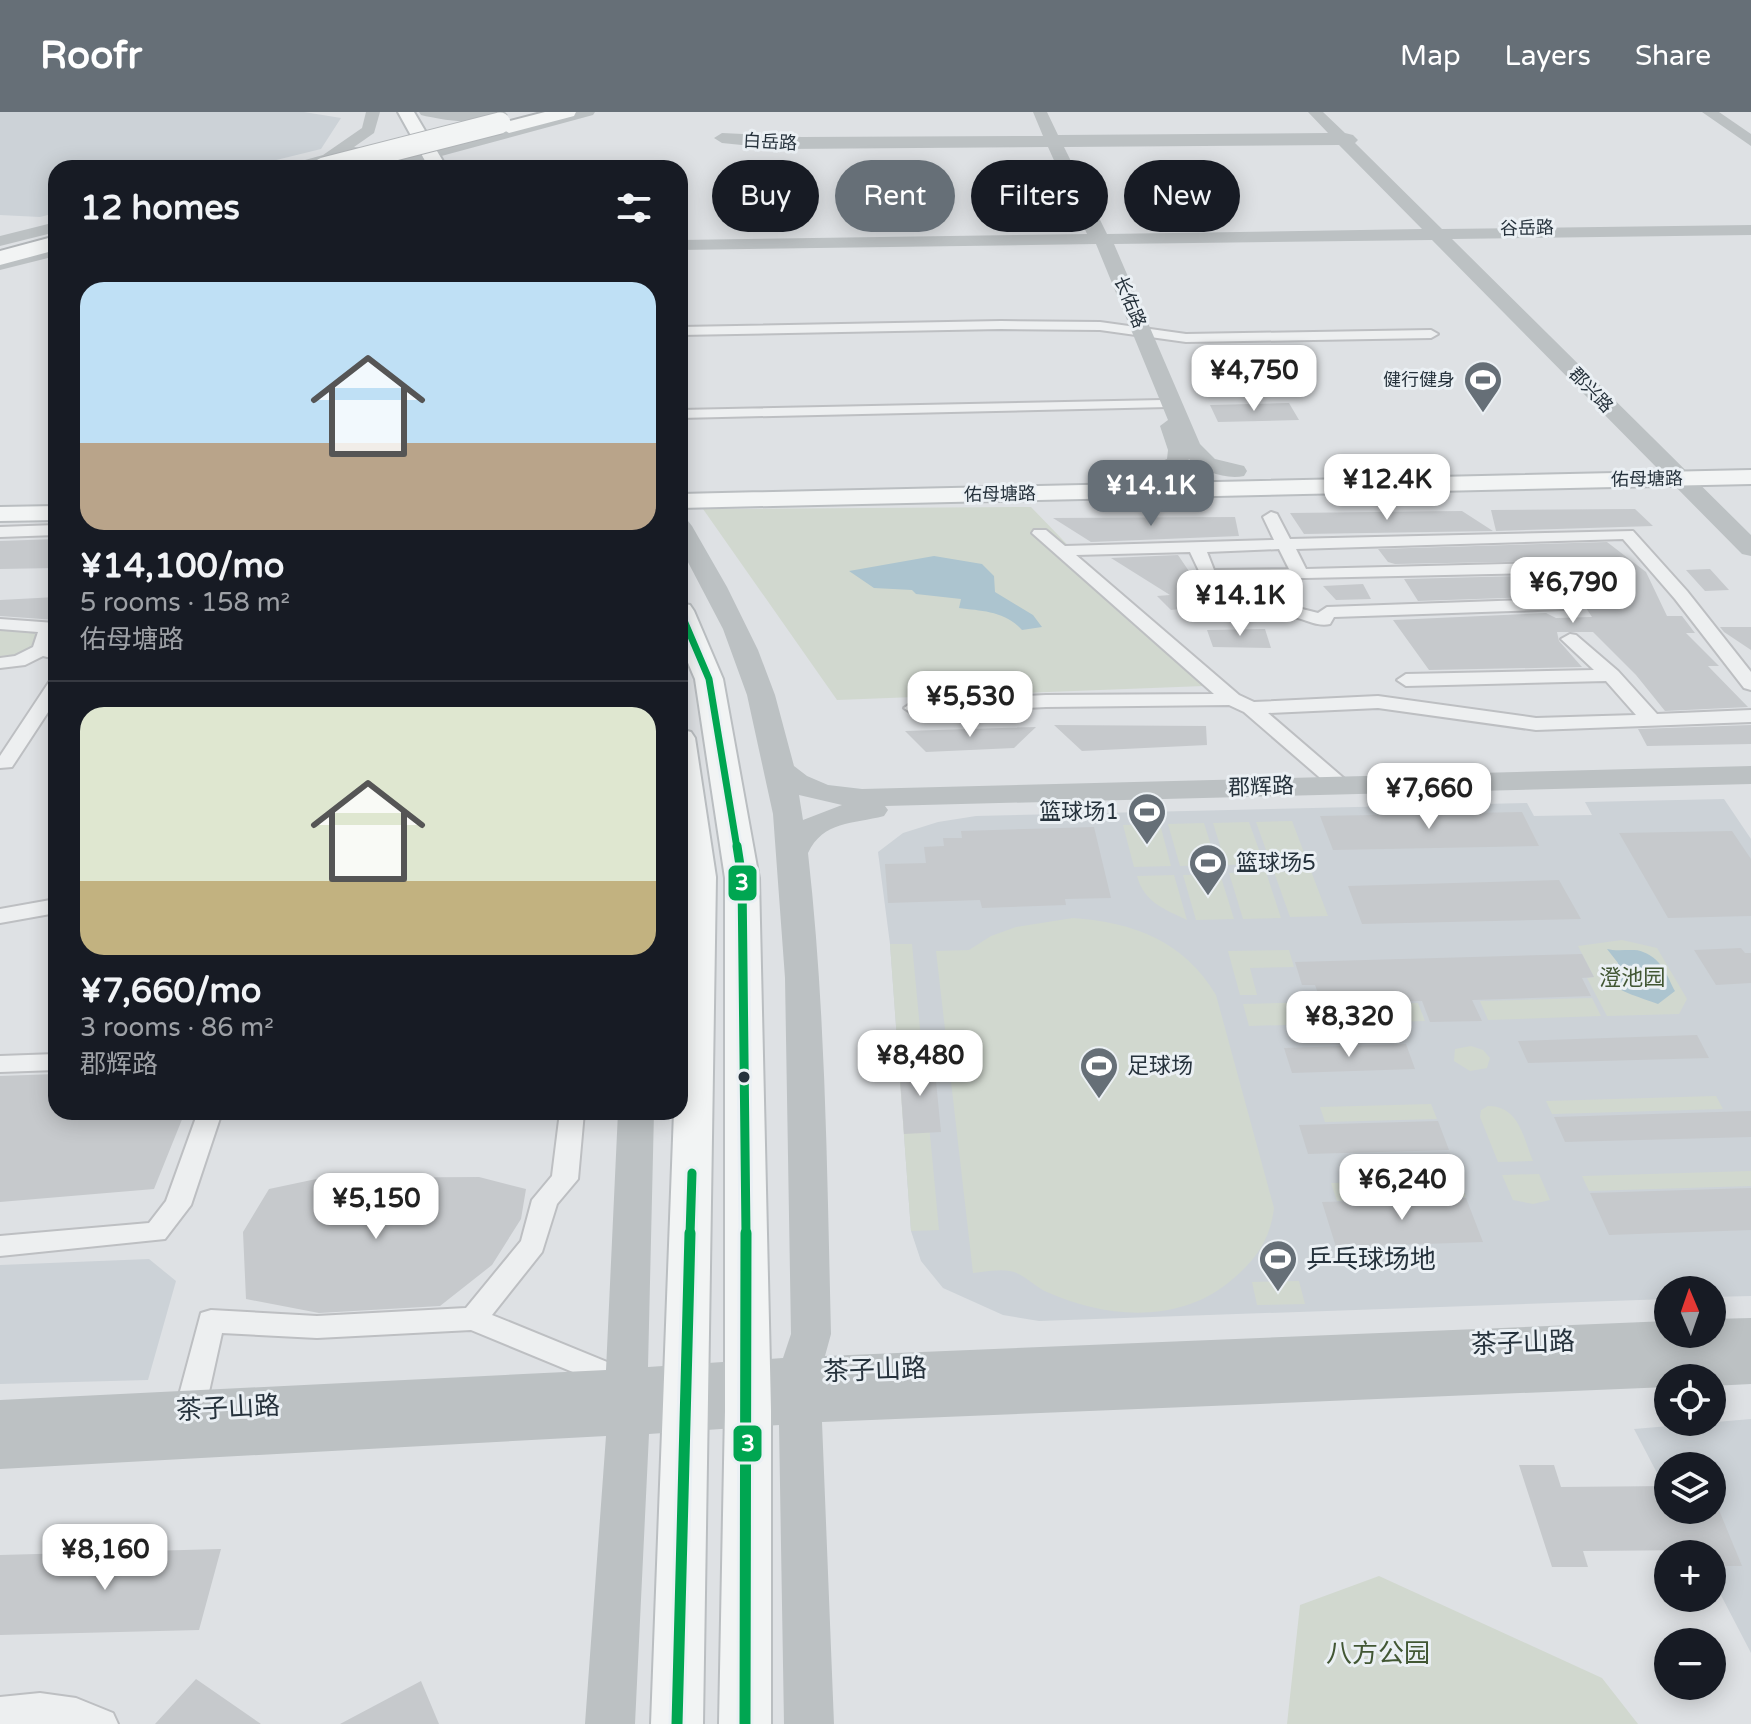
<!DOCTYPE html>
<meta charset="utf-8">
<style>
body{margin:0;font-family:"Varela Round","Noto Sans SC",sans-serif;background:#242831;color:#f1f3f6;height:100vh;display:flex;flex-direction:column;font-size:30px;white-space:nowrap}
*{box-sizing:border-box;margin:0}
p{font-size:26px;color:#9ea1a6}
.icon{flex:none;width:44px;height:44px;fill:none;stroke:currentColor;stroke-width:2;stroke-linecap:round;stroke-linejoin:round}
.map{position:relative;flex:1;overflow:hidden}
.details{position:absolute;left:48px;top:48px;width:640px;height:960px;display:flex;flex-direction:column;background:#171b24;border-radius:24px;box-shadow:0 4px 20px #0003}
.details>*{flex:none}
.top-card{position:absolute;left:712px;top:48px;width:760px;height:72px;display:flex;gap:16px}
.needle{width:52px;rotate:358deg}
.fabs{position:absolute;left:1654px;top:1164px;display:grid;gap:16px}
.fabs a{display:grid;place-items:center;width:72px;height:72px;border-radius:50%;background:#171b24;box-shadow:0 4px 20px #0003;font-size:40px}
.price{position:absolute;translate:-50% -68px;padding:0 18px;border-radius:16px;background:#fff;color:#222;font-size:26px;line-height:52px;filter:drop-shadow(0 2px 4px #0008)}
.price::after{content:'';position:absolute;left:50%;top:48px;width:24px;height:18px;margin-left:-12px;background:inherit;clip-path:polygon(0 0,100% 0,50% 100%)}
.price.active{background:#666f77;color:#fff}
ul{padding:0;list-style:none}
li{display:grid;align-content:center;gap:16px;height:424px;padding:0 32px}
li+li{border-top:2px solid #363941}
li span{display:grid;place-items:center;height:248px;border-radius:24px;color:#555}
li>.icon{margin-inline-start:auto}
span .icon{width:144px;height:144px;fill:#fffc;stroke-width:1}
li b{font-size:34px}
h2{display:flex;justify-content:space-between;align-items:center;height:96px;padding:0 32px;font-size:34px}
.chip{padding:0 28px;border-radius:36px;background:#171b24;box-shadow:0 4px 20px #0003;font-size:28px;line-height:72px}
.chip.active{background:#666f77;color:#fff}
header{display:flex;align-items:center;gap:48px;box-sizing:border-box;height:112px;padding:0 40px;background:#666f77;color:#fff}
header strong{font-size:38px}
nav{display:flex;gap:44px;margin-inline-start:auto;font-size:28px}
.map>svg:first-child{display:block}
.built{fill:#ccd2d7}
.green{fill:#d1d8cf}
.water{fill:#acc4cf}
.building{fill:#c6c9cc}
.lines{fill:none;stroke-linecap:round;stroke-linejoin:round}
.street-casing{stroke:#bdbfc2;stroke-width:4}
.primary-casing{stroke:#babec1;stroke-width:4}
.highway-casing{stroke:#b1b5b8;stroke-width:4}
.street{fill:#edeff0;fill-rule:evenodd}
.secondary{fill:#bcc1c3;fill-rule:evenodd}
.primary{fill:#f2f4f4;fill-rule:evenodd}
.highway{fill:#f2f4f4;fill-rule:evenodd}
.highway-bridge-casing{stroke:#b1b5b8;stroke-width:23;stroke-linecap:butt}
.highway-bridge{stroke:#f2f4f4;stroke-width:21}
.bus-1-far2-casing{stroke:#ebf0f4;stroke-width:12}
.bus-1-far1-casing{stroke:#ebf0f4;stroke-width:15}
.bus-1-casing{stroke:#ebf0f4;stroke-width:17}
.bus-1-far2{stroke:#00a651;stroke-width:7}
.bus-1-far1{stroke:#00a651;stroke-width:9}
.bus-1{stroke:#00a651;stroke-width:11}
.bus-dot{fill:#26323c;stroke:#ebf0f4;stroke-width:3}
.labels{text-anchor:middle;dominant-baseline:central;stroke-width:6;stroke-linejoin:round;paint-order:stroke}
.far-street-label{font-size:18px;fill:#26323c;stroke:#ebf0f4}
.far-poi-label{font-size:18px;fill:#26323c;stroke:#ebf0f4;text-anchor:end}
.street-label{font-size:22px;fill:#26323c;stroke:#ebf0f4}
.poi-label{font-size:22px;fill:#26323c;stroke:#ebf0f4;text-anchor:start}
.park-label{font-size:22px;fill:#425734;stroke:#ebf0f4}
.near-poi-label{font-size:26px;fill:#26323c;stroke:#ebf0f4;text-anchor:start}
.near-street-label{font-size:26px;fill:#26323c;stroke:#ebf0f4}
.near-park-label{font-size:26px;fill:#425734;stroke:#ebf0f4}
.line-badge{stroke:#ebf0f4;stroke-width:3}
.badge-label{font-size:22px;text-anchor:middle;font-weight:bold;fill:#fff}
</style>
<header>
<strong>Roofr</strong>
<nav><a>Map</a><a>Layers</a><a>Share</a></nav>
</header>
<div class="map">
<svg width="1751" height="1612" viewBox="0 0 1751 1612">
<rect width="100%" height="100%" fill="#dee1e4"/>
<path class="built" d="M 0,0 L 304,0 L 341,6 L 321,37 L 244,56 L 56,56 L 56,101 L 40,105 L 0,103 Z
M 1724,687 L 1751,727 L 1751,1184 L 1712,1185 L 1712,1178 L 1668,1178 L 1668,1187 L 1039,1209 L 1003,1203 L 943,1176 L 921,1149 L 911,1119 L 890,832 L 878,740 L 903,721 L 938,710 L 976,704 L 1527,691 L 1534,704 L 1592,703 L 1585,690 Z
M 149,1147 L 176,1169 L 148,1268 L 0,1272 L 0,1153 Z
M 1751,1307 L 1751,1541 L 1712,1466 L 1712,1442 L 1699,1442 L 1676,1398 L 1712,1398 L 1712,1354 L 1668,1354 L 1668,1382 L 1634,1317 Z"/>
<path class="green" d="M 1031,395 L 1204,574 L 837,588 L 703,397 Z
M 0,514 L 21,516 L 39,523 L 27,542 L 0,544 Z
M 1292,709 L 1308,751 L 1271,752 L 1256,710 Z
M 1249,710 L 1264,752 L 1226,753 L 1213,711 Z
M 1204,711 L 1217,753 L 1180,754 L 1168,712 Z
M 1160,712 L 1171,754 L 1134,755 L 1123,713 Z
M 1311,759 L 1328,804 L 1290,805 L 1274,760 Z
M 1266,760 L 1281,806 L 1243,807 L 1229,761 Z
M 1220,762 L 1234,807 L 1196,808 L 1183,763 Z
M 1174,763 L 1187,808 C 1164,797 1144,790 1137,764 Z
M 1073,806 C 1133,810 1184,829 1216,883 L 1274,1096 C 1270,1130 1254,1150 1228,1171 C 1177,1212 1104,1206 1047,1180 C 1035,1175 1023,1161 1010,1159 C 999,1157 984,1160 973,1161 L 936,839 L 969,838 L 991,824 L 1016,815 Z
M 1622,828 L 1657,836 L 1687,887 L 1679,902 L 1607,904 L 1587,866 L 1594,865 L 1578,834 Z
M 890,832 L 912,832 L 939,1118 L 911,1119 Z
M 1289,838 L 1294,855 L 1250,856 L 1257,883 L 1240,883 L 1228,839 Z
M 1592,886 L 1601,904 L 1488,908 L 1480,889 Z
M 1319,890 L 1321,893 L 1418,891 L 1425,909 L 1249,914 L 1243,892 Z
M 1471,934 L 1483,938 L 1490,946 L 1487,956 L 1470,959 L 1454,949 L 1455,937 Z
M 1716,984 L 1723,997 L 1552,1002 L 1546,989 Z
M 1431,992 L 1437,1007 L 1325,1010 L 1320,995 Z
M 1488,994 C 1519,994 1523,1025 1533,1049 L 1498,1050 L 1480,1005 L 1481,998 Z
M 1751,1059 L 1751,1074 L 1589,1079 L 1582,1064 Z
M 1539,1062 L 1550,1088 L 1533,1092 L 1513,1088 L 1502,1063 Z
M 1459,1067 L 1466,1085 L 1337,1089 L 1331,1071 Z
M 1299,1169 L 1305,1192 L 1257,1193 L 1252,1170 Z
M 1379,1464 L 1602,1566 L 1638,1612 L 1287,1612 L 1300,1493 Z"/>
<path class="water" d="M 934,444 L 982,452 L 994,464 L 995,480 L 1033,503 L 1042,515 L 1022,518 C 1005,499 982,499 959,496 L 961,487 L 916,482 L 912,478 L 874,476 L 849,459 Z
M 1607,837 C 1617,840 1636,836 1643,840 C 1664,848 1668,867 1675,879 L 1658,892 C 1639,885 1623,881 1606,869 L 1617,859 L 1618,851 Z"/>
<path class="building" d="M 1289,291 L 1299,308 L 1218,310 L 1210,293 Z
M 1635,397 L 1653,414 L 1496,419 L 1491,398 Z
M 1462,399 L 1493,419 L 1304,422 L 1290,401 Z
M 1235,405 L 1239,424 L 1091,430 L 1053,406 Z
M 56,427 L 56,456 L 0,457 L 0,429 Z
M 1607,430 L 1646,460 L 1667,504 L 1682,504 L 1695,521 L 1686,521 L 1719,554 L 1708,554 L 1748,595 L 1665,599 L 1636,563 L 1593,520 L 1557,520 L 1559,529 L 1582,555 L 1429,558 L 1393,508 L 1546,501 L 1556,506 L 1592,505 L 1555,449 L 1395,452 L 1388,450 L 1378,437 Z
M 1178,443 L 1201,477 L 1198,495 L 1171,498 L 1157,484 L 1170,483 L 1111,446 Z
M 1710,457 L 1729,478 L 1705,479 L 1686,458 Z
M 1521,464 L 1535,485 L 1418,489 L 1404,467 Z
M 1231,471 L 1282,471 L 1284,487 L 1238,486 Z
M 1363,472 L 1371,487 L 1336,488 L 1323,474 Z
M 56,485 L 56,508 L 0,504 L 0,488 Z
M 1720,515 L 1751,515 L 1751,538 L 1724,520 Z
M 1265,517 L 1271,536 L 1213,535 L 1207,518 Z
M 1054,613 L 1206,614 L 1207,633 L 1082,639 Z
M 1751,613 L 1751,632 L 1647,634 L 1638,617 Z
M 1036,615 L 1014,636 L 926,640 L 905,619 Z
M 1522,700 L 1539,734 L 1333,738 L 1320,704 Z
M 1094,715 L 1111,786 L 1065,787 L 1066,793 L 982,796 L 980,788 L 888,791 L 885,752 L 926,751 L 924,735 L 944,734 L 943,726 L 962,726 L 961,719 Z
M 1732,719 L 1751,747 L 1751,804 L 1668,806 L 1619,721 Z
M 1559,768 L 1581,807 L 1362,812 L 1348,774 Z
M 1741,836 L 1745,841 L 1751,841 L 1751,871 L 1716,873 L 1694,838 Z
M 1582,842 L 1594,865 L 1582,866 L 1591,884 L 1472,888 L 1482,909 L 1430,910 L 1422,889 L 1322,892 L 1315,873 L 1302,873 L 1295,850 Z
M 1697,923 L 1709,946 L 1528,951 L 1518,929 Z
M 1406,932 L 1415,957 L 1292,961 L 1284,936 Z
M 934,949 L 941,1020 L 904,1022 L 899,951 Z
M 56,962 L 56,1000 L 185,1000 L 154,1077 L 0,1090 L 0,964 Z
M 1751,999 L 1751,1025 L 1565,1030 L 1554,1005 Z
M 1438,1009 L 1449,1038 L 1308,1042 L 1299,1013 Z
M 479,1065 L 526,1077 L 521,1107 L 492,1153 L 440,1194 L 319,1201 L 246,1187 L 243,1120 L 269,1077 L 321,1066 Z
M 1751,1076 L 1751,1118 L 1609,1123 L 1590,1081 Z
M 1466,1086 L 1483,1130 L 1336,1135 L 1322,1090 Z
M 1519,1353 L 1554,1353 L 1561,1375 L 1668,1374 L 1668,1398 L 1719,1398 L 1742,1454 L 1712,1454 L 1712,1442 L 1704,1442 L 1702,1438 L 1583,1439 L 1588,1455 L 1552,1455 Z
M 221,1437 L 199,1518 L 0,1523 L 0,1443 Z
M 196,1567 L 261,1612 L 155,1612 Z
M 421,1569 L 439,1612 L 340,1612 Z"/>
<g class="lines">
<defs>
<path id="street" d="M 1001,209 L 1100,210 L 1186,222 L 1431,218 L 1438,222 L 1431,226 L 1186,230 L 1100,218 L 1001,217 L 680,223 L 680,215 Z
M 1163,288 L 1170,292 L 1168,295 L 680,306 L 680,298 Z
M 1271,400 L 1277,402 L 1290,427 L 1633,419 L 1687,479 L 1751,560 L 1751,578 L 1744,576 L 1675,487 L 1623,427 L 1296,437 L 1306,457 L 1541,451 L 1547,452 L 1575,492 L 1566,497 L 1334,505 L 1330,512 C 1317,515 1306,507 1293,505 C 1267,502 1244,506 1218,499 L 1190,440 L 1076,443 L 1239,583 L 1254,590 L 1378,584 L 1536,606 L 1636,603 L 1606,569 L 1406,574 L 1397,568 L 1406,562 L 1594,558 L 1561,527 L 1570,522 L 1576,523 L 1618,559 L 1657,602 L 1751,598 L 1751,610 L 1536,618 L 1378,596 L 1268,601 L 1347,669 L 1350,673 L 1340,679 L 1333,677 L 1244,600 L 1229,593 L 1046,595 L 913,602 L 904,596 L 913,590 L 1046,583 L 1214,582 L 1032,421 L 1034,418 L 1046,418 L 1065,434 L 1274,428 L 1263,405 ZM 1279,437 L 1289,457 L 1214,458 L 1207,440 ZM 1536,461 L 1554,487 L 1327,495 L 1318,501 L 1290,494 L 1231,491 L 1218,468 Z
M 56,413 L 56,423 L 0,425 L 0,415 Z
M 0,507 L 55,511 L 51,535 L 56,536 L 56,547 L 43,544 L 25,553 L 0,556 L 0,546 L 15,544 L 33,535 L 38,520 L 0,517 Z
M 56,568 L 56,588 L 12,655 L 0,656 L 0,644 L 49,570 Z
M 56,787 L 56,801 L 0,811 L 0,797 Z
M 56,942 L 56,958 L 0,960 L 0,944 Z
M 198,1000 L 222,1000 L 191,1093 L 165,1127 L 0,1144 L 0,1124 L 149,1111 L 166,1089 Z
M 560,1000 L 584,1000 L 578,1067 L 557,1092 L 542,1140 L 492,1203 L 634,1261 L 638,1269 L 634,1277 L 624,1281 L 614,1277 L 471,1218 L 317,1226 L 222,1221 L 205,1298 L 200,1307 L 190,1310 L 180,1307 L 175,1298 L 201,1201 L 211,1198 L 317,1204 L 466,1196 L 521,1129 L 532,1088 L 552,1064 Z
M 40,1581 L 76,1586 L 113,1601 L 118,1612 L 0,1612 L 0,1585 Z"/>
<path id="primary" d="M 398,0 L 414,0 L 447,56 L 429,56 Z
M 1751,358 L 1751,372 L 680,396 L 680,382 Z
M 56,394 L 56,408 L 0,409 L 0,395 Z
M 680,491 L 690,493 L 694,499 L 723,567 L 759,766 L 771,1299 L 771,1612 L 719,1612 L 725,1299 L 725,766 L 695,567 L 680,532 Z
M 680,617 L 691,620 L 695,626 L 716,765 L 703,1612 L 651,1612 L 674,1000 L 680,1000 L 682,765 Z"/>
<path id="highway" d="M 545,0 L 576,0 L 574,4 L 509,21 L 499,15 L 502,11 Z
M 56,124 L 56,138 L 0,153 L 0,139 Z"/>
</defs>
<use href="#street" class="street-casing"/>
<use href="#primary" class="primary-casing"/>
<use href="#highway" class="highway-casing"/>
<use href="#street" class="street"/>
<path class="secondary" d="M 366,0 L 380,0 L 374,21 L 354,35 L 363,36 L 363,42 L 312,56 L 285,56 L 287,53 L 323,43 L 362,16 Z
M 419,0 L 505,0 L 508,3 C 491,16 441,8 421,3 Z
M 571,0 L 595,0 L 593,3 L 397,56 L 371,56 L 373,53 Z
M 1033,0 L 1047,0 L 1058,23 L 1328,21 L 1308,0 L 1323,0 L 1345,21 L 1353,23 L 1358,28 L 1355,31 L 1442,117 L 1751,113 L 1751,123 L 1452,127 L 1751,423 L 1751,444 L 1742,442 L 1432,128 L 1114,132 L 1200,332 L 1215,347 L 1244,354 L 1247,359 L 1244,364 C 1226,368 1202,359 1189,347 C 1181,362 1162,370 1145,366 L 1142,361 L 1145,356 L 1167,347 L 1168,338 L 1160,314 L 1168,308 L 1096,132 L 680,138 L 680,128 L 1087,122 L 1048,35 L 783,37 L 722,31 L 714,26 L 722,21 L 802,25 L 1043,24 ZM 1339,33 L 1422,117 L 1107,122 L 1064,35 Z
M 1702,0 L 1719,0 L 1751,22 L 1751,34 Z
M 56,110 L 56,120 L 0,134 L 0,124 Z
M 56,134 L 56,144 L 0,158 L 0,148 Z
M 680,407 L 688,409 L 692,414 L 727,475 L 758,538 L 775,583 L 794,654 L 807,664 L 828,673 L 862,677 L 1751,654 L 1751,672 L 885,694 L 888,698 L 884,704 C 853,712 823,709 808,741 C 826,901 827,1062 831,1222 L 825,1244 L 1668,1209 L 1668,1222 L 1712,1222 L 1712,1207 L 1751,1206 L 1751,1272 L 1712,1274 L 1712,1266 L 1668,1266 L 1668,1275 L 822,1310 L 834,1612 L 784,1612 L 779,1313 L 649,1322 L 635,1612 L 585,1612 L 606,1324 L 0,1357 L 0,1288 L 606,1258 L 618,1000 L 654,1000 L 648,1255 L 783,1246 L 791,1222 L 785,866 L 773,702 L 747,583 L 723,517 L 680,435 ZM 799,683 L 842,693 L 803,708 Z"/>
<use href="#primary" class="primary"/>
<use href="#highway" class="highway"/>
<defs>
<path id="highway-bridge" d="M 324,56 L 500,11"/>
</defs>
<use href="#highway-bridge" class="highway-bridge-casing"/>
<use href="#highway-bridge" class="highway-bridge"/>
<defs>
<path id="bus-1-far2" d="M 680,499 L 709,567 L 737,736"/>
<path id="bus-1-far1" d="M 737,734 L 742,766 L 746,1123
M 690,1123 L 692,1061"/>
<path id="bus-1" d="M 677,1612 L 690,1121
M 745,1612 L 746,1121"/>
</defs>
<use href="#bus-1-far2" class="bus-1-far2-casing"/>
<use href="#bus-1-far1" class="bus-1-far1-casing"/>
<use href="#bus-1" class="bus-1-casing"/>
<use href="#bus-1-far2" class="bus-1-far2"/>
<use href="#bus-1-far1" class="bus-1-far1"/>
<use href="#bus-1" class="bus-1"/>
</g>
<defs>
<symbol id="stadium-pin" viewBox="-11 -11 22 30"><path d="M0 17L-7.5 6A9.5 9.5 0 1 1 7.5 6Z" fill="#666f77" stroke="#ebf0f4"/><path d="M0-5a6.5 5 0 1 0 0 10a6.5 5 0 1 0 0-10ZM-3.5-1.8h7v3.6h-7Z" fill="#fff"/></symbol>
</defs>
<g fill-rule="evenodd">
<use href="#stadium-pin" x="1461" y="246" width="44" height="60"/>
<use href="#stadium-pin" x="1125" y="678" width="44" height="60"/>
<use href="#stadium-pin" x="1186" y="729" width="44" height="60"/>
<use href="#stadium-pin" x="1077" y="932" width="44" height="60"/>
<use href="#stadium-pin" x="1256" y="1125" width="44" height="60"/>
</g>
<circle class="bus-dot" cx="744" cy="965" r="7"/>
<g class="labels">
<g class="far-street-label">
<text transform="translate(770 30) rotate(3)">白岳路</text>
<text transform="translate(1527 116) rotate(-1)">谷岳路</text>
<text transform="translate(1130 190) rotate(67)">长佑路</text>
<text transform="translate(1591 278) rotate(46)">郡兴路</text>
<text transform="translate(1647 367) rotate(-1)">佑母塘路</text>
<text transform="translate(1000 382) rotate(-1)">佑母塘路</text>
</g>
<g class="far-poi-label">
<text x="1455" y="268">健行健身</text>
</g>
<g class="street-label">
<text transform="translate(1261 675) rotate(-2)">郡辉路</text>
</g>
<g class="poi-label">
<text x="1119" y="700" text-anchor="end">篮球场1</text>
<text x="1236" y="751">篮球场5</text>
<text x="1127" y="954">足球场</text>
</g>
<g class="park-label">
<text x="1632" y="866">澄池园</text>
</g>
<g class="near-poi-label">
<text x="1306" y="1147">乒乓球场地</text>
</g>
<g class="near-street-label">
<text transform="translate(1523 1231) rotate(-2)">茶子山路</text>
<text transform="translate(875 1258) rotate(-2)">茶子山路</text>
<text transform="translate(228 1296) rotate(-3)">茶子山路</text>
</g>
<g class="near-park-label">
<text x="1378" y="1541">八方公园</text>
</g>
</g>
<g class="line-badge">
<rect x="727" y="752" width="31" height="38" rx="8" fill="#00a651"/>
<rect x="732" y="1312" width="31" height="39" rx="8" fill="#00a651"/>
</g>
<g class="badge-label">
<text x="742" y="778">3</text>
<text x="748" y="1339">3</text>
</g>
</svg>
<div class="fabs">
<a><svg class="needle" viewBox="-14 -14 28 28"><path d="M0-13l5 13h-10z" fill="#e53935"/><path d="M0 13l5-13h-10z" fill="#9ea1a6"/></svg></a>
<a><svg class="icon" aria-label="locate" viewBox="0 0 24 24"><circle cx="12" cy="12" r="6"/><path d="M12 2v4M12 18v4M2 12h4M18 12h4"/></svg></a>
<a><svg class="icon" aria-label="layers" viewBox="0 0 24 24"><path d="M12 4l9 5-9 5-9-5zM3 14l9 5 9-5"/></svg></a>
<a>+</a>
<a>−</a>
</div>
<b class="price" style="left:1254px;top:301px">¥4,750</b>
<b class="price" style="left:1387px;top:410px">¥12.4K</b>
<b class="price active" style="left:1151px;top:416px">¥14.1K</b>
<b class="price" style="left:1573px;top:513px">¥6,790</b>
<b class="price" style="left:1240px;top:526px">¥14.1K</b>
<b class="price" style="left:970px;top:627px">¥5,530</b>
<b class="price" style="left:1429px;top:719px">¥7,660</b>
<b class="price" style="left:1349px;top:947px">¥8,320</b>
<b class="price" style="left:920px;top:986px">¥8,480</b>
<b class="price" style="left:1402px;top:1110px">¥6,240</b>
<b class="price" style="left:376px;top:1129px">¥5,150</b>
<b class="price" style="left:105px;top:1480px">¥8,160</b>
<div class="top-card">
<a class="chip">Buy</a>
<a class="chip active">Rent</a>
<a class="chip">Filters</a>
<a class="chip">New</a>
</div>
<section class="details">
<h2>12 homes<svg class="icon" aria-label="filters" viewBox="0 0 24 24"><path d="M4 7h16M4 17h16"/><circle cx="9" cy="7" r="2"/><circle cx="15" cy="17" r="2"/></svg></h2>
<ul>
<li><span style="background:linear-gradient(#bfe0f5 65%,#b9a48a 0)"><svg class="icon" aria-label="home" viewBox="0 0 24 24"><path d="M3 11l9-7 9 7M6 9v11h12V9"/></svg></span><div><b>¥14,100/mo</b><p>5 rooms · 158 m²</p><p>佑母塘路</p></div></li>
<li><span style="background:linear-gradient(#dfe7d0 70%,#c2b280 0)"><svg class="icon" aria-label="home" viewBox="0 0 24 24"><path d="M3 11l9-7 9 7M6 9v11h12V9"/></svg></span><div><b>¥7,660/mo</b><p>3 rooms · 86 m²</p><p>郡辉路</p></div></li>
</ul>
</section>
</div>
